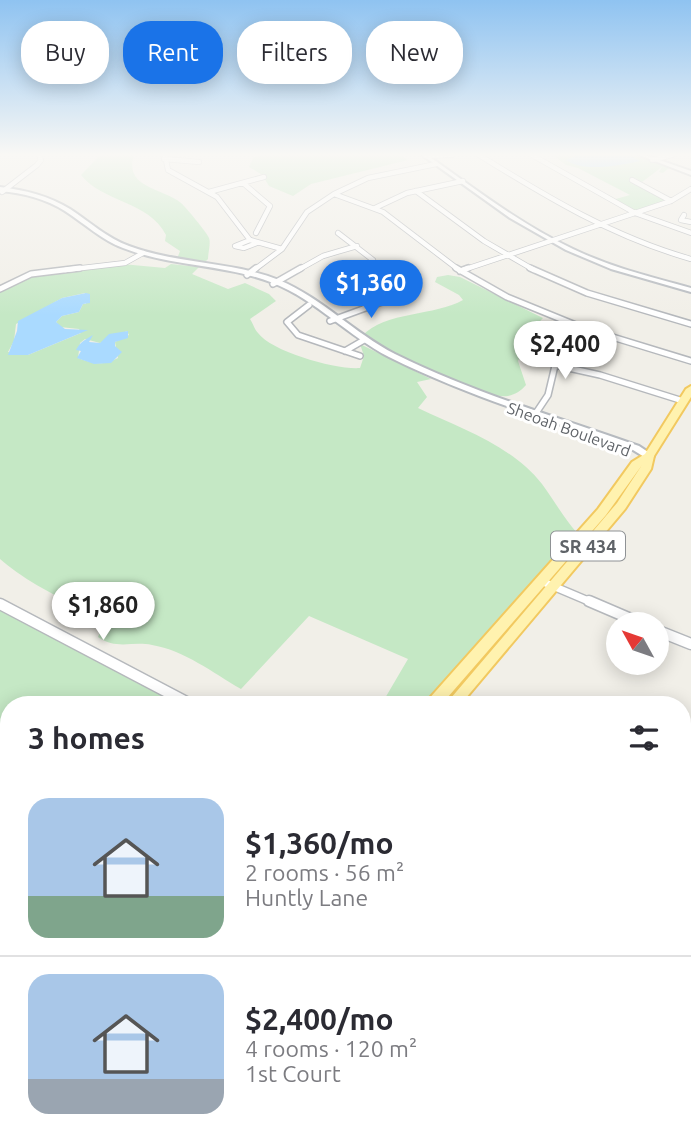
<!DOCTYPE html>
<meta charset="utf-8">
<style>
body{margin:0;font-family:Ubuntu,sans-serif;background:#f2f2f3;color:#2b2b33;height:100vh;display:flex;flex-direction:column;font-size:26px;white-space:nowrap}
*{box-sizing:border-box;margin:0}
p{font-size:23px;color:#7c7c81}
.icon{flex:none;width:38px;height:38px;fill:none;stroke:currentColor;stroke-width:2;stroke-linecap:round;stroke-linejoin:round}
.map{position:relative;flex:1;overflow:hidden}
.sheet{position:absolute;left:0px;top:696px;width:691px;height:450px;display:flex;flex-direction:column;background:#fff;border-radius:28px 28px 0 0;box-shadow:0 4px 18px #0003}
.sheet>*{flex:none}
.top-card{position:absolute;left:21px;top:21px;width:649px;height:63px;display:flex;gap:14px}
.needle{width:46px;rotate:310deg}
.buttons{position:absolute;left:606px;top:612px;display:grid;gap:14px}
.buttons a{display:grid;place-items:center;width:63px;height:63px;border-radius:50%;background:#fff;box-shadow:0 4px 18px #0003;font-size:35px}
.price{position:absolute;translate:-50% -60px;padding:0 16px;border-radius:24px;background:#fff;color:#222;font-size:23px;line-height:46px;filter:drop-shadow(0 2px 4px #0008)}
.price::after{content:'';position:absolute;left:50%;top:42px;width:21px;height:16px;margin-left:-10px;background:inherit;clip-path:polygon(0 0,100% 0,50% 100%)}
.price.current{background:#1a73e8;color:#fff}
ul{padding:0;list-style:none}
li{display:flex;align-items:center;gap:21px;height:175px;padding:0 28px}
li+li{border-top:2px solid #e1e1e2}
li span{display:grid;place-items:center;flex:none;width:196px;height:140px;border-radius:21px;color:#555}
li>.icon{margin-inline-start:auto}
span .icon{width:84px;height:84px;fill:#fffc;stroke-width:1}
li b{font-size:30px}
h2{display:flex;justify-content:space-between;align-items:center;height:84px;padding:0 28px;font-size:30px}
.tag{padding:0 24px;border-radius:28px;background:#fff;box-shadow:0 4px 18px #0003;font-size:24px;line-height:63px}
.tag.current{background:#1a73e8;color:#fff}
.map>svg:first-child{display:block}
.green{fill:#c5e8c5;fill-rule:evenodd}
.water{fill:#aadaff}
.lines{fill:none;stroke-linecap:round;stroke-linejoin:round}
.street-far4-casing{stroke:#b5b8bc;stroke-width:6}
.street-far3-casing{stroke:#b5b8bc;stroke-width:8}
.street-far2-casing{stroke:#b5b8bc;stroke-width:10}
.street-far1-casing{stroke:#b5b8bc;stroke-width:13}
.street-casing{stroke:#b5b8bc;stroke-width:15}
.secondary-casing{stroke:#b6babf;stroke-width:4}
.primary-casing{stroke:#f2c960;stroke-width:4}
.street-far4{stroke:#fff;stroke-width:4.5}
.street-far3{stroke:#fff;stroke-width:5}
.street-far2{stroke:#fff;stroke-width:7}
.street-far1{stroke:#fff;stroke-width:10}
.street{stroke:#fff;stroke-width:11}
.secondary{fill:#fff;fill-rule:evenodd}
.primary{fill:#fff2af;fill-rule:evenodd}
.labels{text-anchor:middle;dominant-baseline:central;stroke-width:6;stroke-linejoin:round;paint-order:stroke}
.far-street-label{font-size:16px;fill:#5f6368;stroke:#fff}
.shield{fill:#fff;stroke:#8f9295;stroke-width:2}
.shield-label{font-size:18px;font-weight:bold;fill:#5f6368}
</style>
<div class="map">
<svg width="691" height="1146" viewBox="0 0 691 1146">
<rect width="100%" height="100%" fill="#f1efe8"/>
<path class="green" d="M 100,155 L 134,155 C 123,188 163,188 181,203 C 185,206 208,234 209,238 C 211,243 208,253 208,259 L 204,263 L 177,259 L 180,251 L 165,241 L 166,235 C 149,201 102,202 81,175 Z
M 258,155 L 400,155 L 408,160 L 311,184 L 293,196 L 269,186 L 264,178 L 266,177 L 249,167 L 253,158 Z
M 553,155 L 639,155 L 669,168 L 663,173 L 659,172 L 662,167 L 642,182 L 635,178 L 629,180 L 668,200 L 635,212 L 612,200 L 630,195 L 578,168 L 566,165 Z
M 122,264 L 165,268 L 171,264 L 199,267 L 192,274 L 228,289 L 245,283 L 269,294 L 276,301 L 250,319 C 253,323 254,329 258,333 C 272,352 337,370 360,368 L 364,356 L 360,344 L 431,379 L 417,382 L 427,397 L 418,408 C 462,429 511,445 542,484 C 554,500 563,517 577,533 L 424,705 L 381,705 L 408,659 L 309,616 L 241,689 C 213,673 184,650 152,645 C 132,641 116,650 98,637 L 106,618 C 102,606 89,608 78,604 C 55,598 18,575 0,559 L 0,291 L 32,275 ZM 85,293 L 86,304 L 83,304 L 79,312 L 62,316 L 56,322 L 60,327 L 79,329 L 81,333 L 28,355 L 8,352 L 14,341 L 16,324 L 62,298 ZM 127,331 L 129,335 L 115,342 L 118,358 C 102,366 94,364 78,358 L 80,343 L 85,339 L 100,343 Z
M 448,275 L 460,277 L 543,318 L 531,331 L 518,361 L 526,385 C 521,391 516,394 508,396 C 479,400 389,352 362,336 C 385,311 436,316 463,300 L 459,295 L 435,282 L 437,277 Z
M 0,609 L 183,705 L 9,705 L 9,840 L 0,843 Z
M 179,1138 L 269,1138 L 277,1146 L 190,1146 Z"/>
<path class="water" d="M 578,155 L 629,155 L 640,161 C 621,165 584,173 566,160 Z
M 86,293 L 90,294 L 90,303 L 83,304 L 79,312 L 62,316 L 56,322 L 65,329 L 88,330 L 28,355 L 8,355 L 17,331 L 18,321 L 62,298 Z
M 128,331 L 128,338 L 115,342 L 115,346 L 122,352 L 111,363 L 94,364 L 77,358 L 81,351 L 76,350 C 80,342 86,339 93,335 L 89,342 L 100,343 L 109,334 Z"/>
<g class="lines">
<defs>
<path id="street-far4" d="M 165,155 L 168,170 L 217,197 L 250,240 L 282,249
M 479,155 C 547,197 613,237 691,259
M 532,155 L 635,213 L 691,233
M 425,156 L 452,155
M 164,159 L 199,162
M 652,160 L 672,155
M 632,180 L 671,201
M 243,183 L 270,206 L 256,233
M 416,191 L 484,241 L 534,270
M 2,192 L 37,165 L 41,160 L 39,155
M 209,192 L 264,177
M 334,194 L 383,212 L 459,270
M 375,208 L 407,193 L 463,181
M 684,215 L 681,220 L 691,222
M 338,233 L 373,260
M 250,240 L 235,246 L 244,248 L 257,243
M 65,270 L 125,263 L 143,253
M 254,270 L 282,249 L 307,212 L 334,194 L 368,178 L 436,164
M 298,270 L 323,256 L 357,246
M 463,270 L 671,201 L 691,189"/>
<path id="street-far3" d="M 456,268 L 507,297 L 583,328 L 691,361
M 530,268 L 587,293 L 691,324
M 460,271 L 468,268
M 247,275 L 256,268
M 273,284 L 301,268
M 0,289 L 31,274 L 80,268
M 346,292 L 368,307
M 309,305 L 287,322 L 298,335 L 360,356
M 330,321 L 404,294
M 345,351 L 364,340
M 555,365 L 600,375 L 683,401
M 534,416 L 548,395 L 558,353 L 583,328"/>
<path id="street-far2" d="M 533,417 L 535,414
M 541,581 L 593,603"/>
<path id="street-far1" d="M 589,601 L 645,625
M 0,604 L 192,705
M 656,630 L 691,644"/>
<path id="street" d="M 682,866 L 691,871
M 682,1057 L 691,1070
M 0,1063 L 9,1054
M 682,1128 L 691,1109
M 354,1138 L 362,1146
M 674,1146 L 678,1138"/>
<path id="secondary" d="M 422,155 L 427,155 C 474,188 520,224 573,249 C 610,267 651,277 691,288 L 691,292 L 611,269 L 566,250 L 510,218 Z
M 639,155 L 645,155 L 691,171 L 691,175 Z
M 0,187 C 25,190 49,196 70,209 C 90,222 107,238 129,246 C 177,264 231,261 279,280 C 322,298 354,333 395,354 C 473,393 558,417 639,446 L 654,456 L 652,458 L 646,458 L 633,450 C 552,421 467,396 389,357 C 348,336 316,300 273,283 C 225,264 172,267 123,248 C 102,240 85,224 65,211 C 46,199 23,193 0,191 Z
M 682,919 L 691,923 L 691,939 L 682,935 Z
M 682,951 L 691,955 L 691,971 L 682,967 Z"/>
<path id="primary" d="M 691,386 L 691,397 L 654,456 L 651,469 L 625,509 L 460,705 L 445,705 L 617,503 L 642,465 L 606,515 L 441,705 L 425,705 L 427,701 L 598,509 L 632,462 L 645,454 L 686,389 Z
M 41,1138 L 64,1138 L 61,1146 L 37,1146 Z
M 69,1138 L 92,1138 L 89,1146 L 65,1146 Z"/>
</defs>
<use href="#street-far4" class="street-far4-casing"/>
<use href="#street-far3" class="street-far3-casing"/>
<use href="#street-far2" class="street-far2-casing"/>
<use href="#street-far1" class="street-far1-casing"/>
<use href="#street" class="street-casing"/>
<use href="#secondary" class="secondary-casing"/>
<use href="#primary" class="primary-casing"/>
<use href="#street-far4" class="street-far4"/>
<use href="#street-far3" class="street-far3"/>
<use href="#street-far2" class="street-far2"/>
<use href="#street-far1" class="street-far1"/>
<use href="#street" class="street"/>
<use href="#secondary" class="secondary"/>
<use href="#primary" class="primary"/>
</g>
<linearGradient id="sky" x2="0" y2="1"><stop stop-color="#8fc3f1"/><stop offset="0.49" stop-color="#f9f8f5"/><stop offset="1" stop-color="#f9f8f5" stop-opacity="0"/></linearGradient>
<rect width="691" height="315" fill="url(#sky)"/>
<g class="labels">
<g class="far-street-label">
<text transform="translate(569 429) rotate(20)">Sheoah Boulevard</text>
</g>
<rect class="shield" x="551" y="531.5" width="74" height="29" rx="5"/>
<g class="shield-label">
<text x="588" y="546">SR 434</text>
</g>
</g>
</svg>
<div class="buttons">
<a><svg class="needle" viewBox="-14 -14 28 28"><path d="M0-13l5 13h-10z" fill="#e53935"/><path d="M0 13l5-13h-10z" fill="#7c7c81"/></svg></a>
</div>
<b class="price current" style="left:371px;top:320px">$1,360</b>
<b class="price" style="left:565px;top:381px">$2,400</b>
<b class="price" style="left:103px;top:642px">$1,860</b>
<div class="top-card">
<a class="tag">Buy</a>
<a class="tag current">Rent</a>
<a class="tag">Filters</a>
<a class="tag">New</a>
</div>
<section class="sheet">
<h2>3 homes<svg class="icon" aria-label="filters" viewBox="0 0 24 24"><path d="M4 7h16M4 17h16"/><circle cx="9" cy="7" r="2"/><circle cx="15" cy="17" r="2"/></svg></h2>
<ul>
<li><span style="background:linear-gradient(#a9c7e8 70%,#7fa58c 0)"><svg class="icon" aria-label="home" viewBox="0 0 24 24"><path d="M3 11l9-7 9 7M6 9v11h12V9"/></svg></span><div><b>$1,360/mo</b><p>2 rooms · 56 m²</p><p>Huntly Lane</p></div></li>
<li><span style="background:linear-gradient(#a9c7e8 75%,#9aa5b1 0)"><svg class="icon" aria-label="home" viewBox="0 0 24 24"><path d="M3 11l9-7 9 7M6 9v11h12V9"/></svg></span><div><b>$2,400/mo</b><p>4 rooms · 120 m²</p><p>1st Court</p></div></li>
</ul>
</section>
</div>
